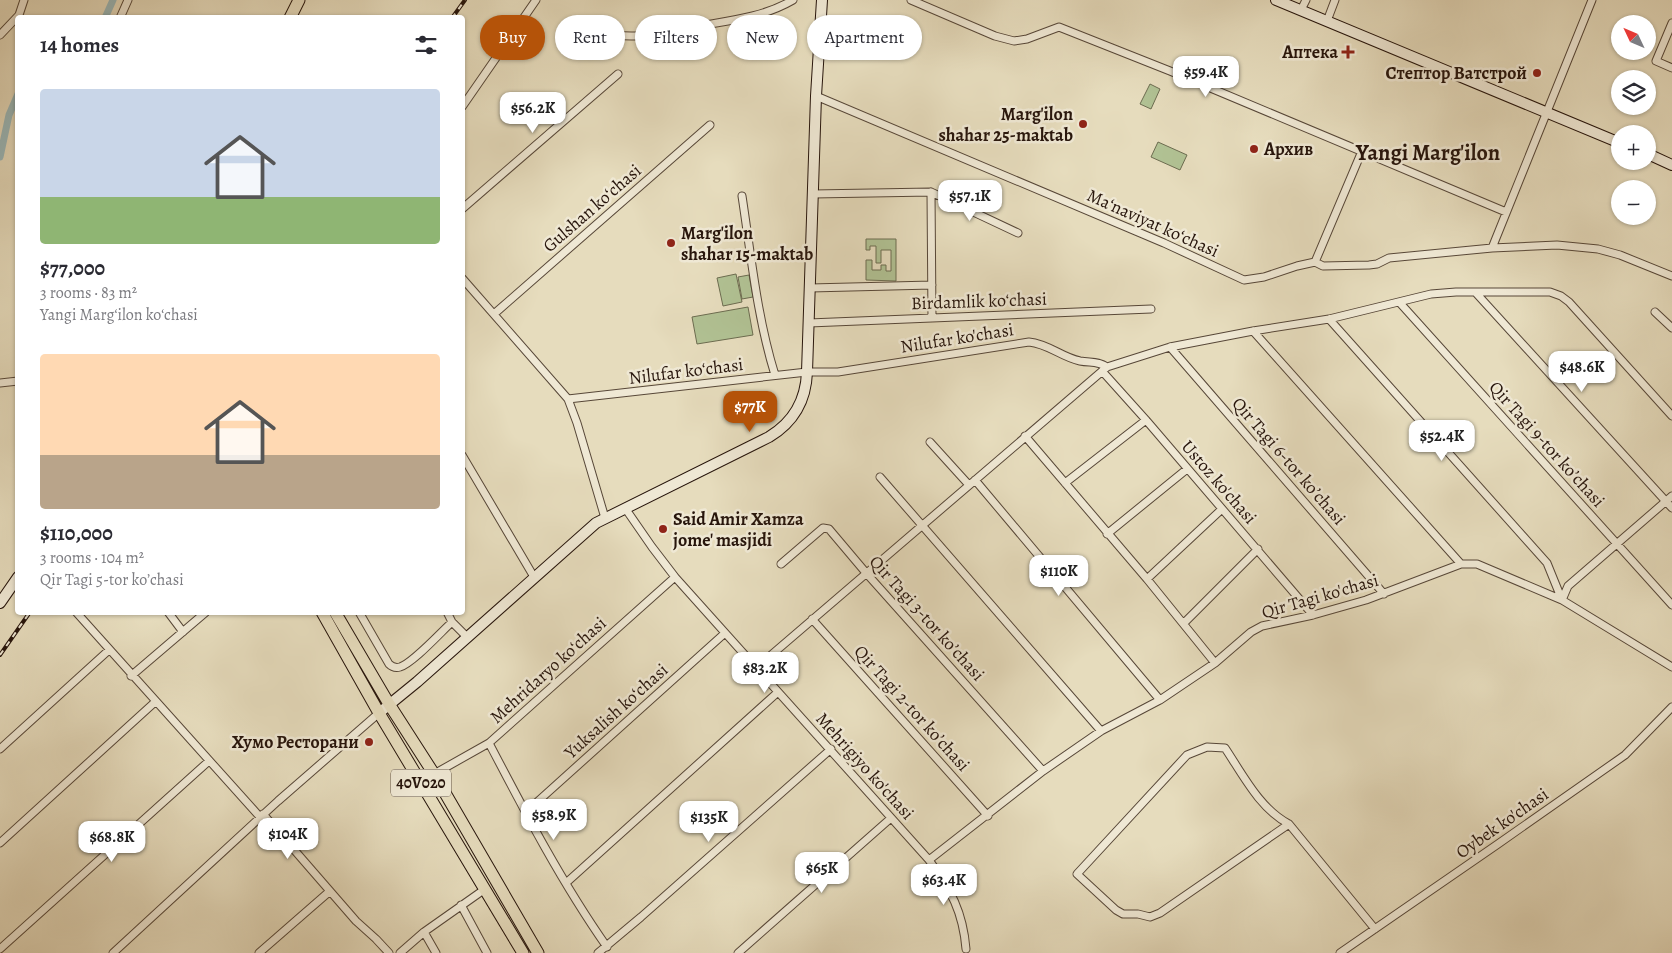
<!DOCTYPE html>
<meta charset="utf-8">
<style>
body{margin:0;font-family:Alegreya,serif;background:#f7f7f7;color:#2b2b33;height:100vh;display:flex;flex-direction:column;font-size:19px;white-space:nowrap}
*{box-sizing:border-box;margin:0}
p{font-size:16px;color:#7c7c81}
.icon{flex:none;width:28px;height:28px;fill:none;stroke:currentColor;stroke-width:2;stroke-linecap:round;stroke-linejoin:round}
.map{position:relative;flex:1;overflow:hidden}
.panel{position:absolute;left:15px;top:15px;width:450px;height:600px;display:flex;flex-direction:column;background:#fff;border-radius:5px;box-shadow:0 1px 4px #0004}
.panel>*{flex:none}
.hud{position:absolute;left:480px;top:15px;width:475px;height:45px;display:flex;gap:10px}
.needle{width:32px;rotate:314deg}
.controls{position:absolute;left:1611px;top:15px;display:grid;gap:10px}
.controls a{display:grid;place-items:center;width:45px;height:45px;border-radius:50%;background:#fff;box-shadow:0 1px 4px #0004;font-size:25px}
.price{position:absolute;translate:-50% -42px;padding:0 11px;border-radius:10px;background:#fff;color:#222;font-size:16px;line-height:32px;filter:drop-shadow(0 1px 2px #0008)}
.price::after{content:'';position:absolute;left:50%;top:30px;width:15px;height:11px;margin-left:-8px;background:inherit;clip-path:polygon(0 0,100% 0,50% 100%)}
.price.current{background:#b45309;color:#fff}
ul{padding:0;list-style:none}
li{display:grid;align-content:center;gap:10px;height:265px;padding:0 25px}
li span{display:grid;place-items:center;height:155px;border-radius:5px;color:#555}
li>.icon{margin-inline-start:auto}
span .icon{width:90px;height:90px;fill:#fffc;stroke-width:1}
li b{font-size:21px}
h2{display:flex;justify-content:space-between;align-items:center;height:60px;padding:0 25px;font-size:21px}
.pill{padding:0 18px;border-radius:22px;background:#fff;box-shadow:0 1px 4px #0004;font-size:18px;line-height:45px}
.pill.current{background:#b45309;color:#fff}
.map>svg:first-child{display:block}
.green{fill:#b1c294;stroke:#6c6c50}
.lines{fill:none;stroke-linecap:round;stroke-linejoin:round}
.canal{stroke:#9ab9bb;stroke-width:7}
.minor-casing{stroke:#574738;stroke-width:9}
.secondary-casing{stroke:#27150c;stroke-width:12}
.primary-casing{stroke:#27150c;stroke-width:13}
.minor{stroke:#efe8d4;stroke-width:7}
.secondary{stroke:#efe8d4;stroke-width:10}
.primary{stroke:#e6dcbd;stroke-width:11}
.rail-casing{stroke:#27150c;stroke-width:4}
.rail{stroke:#efe8d4;stroke-width:2;stroke-dasharray:5.5;stroke-linecap:butt}
.poi-dot{fill:#8f2418;stroke:#efe8d4;stroke-width:2}
.labels{text-anchor:middle;dominant-baseline:central;stroke-width:5;stroke-linejoin:round;paint-order:stroke}
.shield{fill:#efe8d4;stroke:#635448;stroke-width:1}
.shield-label{font-size:16px;font-weight:bold;fill:#27150c}
.poi-label{font-size:18px;font-weight:bold;fill:#27150c;stroke:#efe8d4;text-anchor:end}
.street-label{font-size:18px;fill:#27150c;stroke:#efe8d4}
.district-label{font-size:22px;font-weight:bold;fill:#27150c;stroke:#efe8d4}
</style>
<div class="map">
<svg width="1672" height="953" viewBox="0 0 1672 953">
<rect width="100%" height="100%" fill="#e6dcbd"/>
<filter id="stains"><feTurbulence type="fractalNoise" baseFrequency=".004" numOctaves="4"/><feColorMatrix values="0 0 0 0 .2 0 0 0 0 .09 0 0 0 0 .02 0 0 0 .5 -.17"/></filter>
<radialGradient id="worn" r=".72"><stop offset=".6" stop-color="#630" stop-opacity="0"/><stop offset="1" stop-color="#630" stop-opacity=".3"/></radialGradient>
<path class="green" d="M 1150,84 L 1160,89 L 1151,109 L 1140,104 Z
M 1158,142 L 1187,155 L 1180,170 L 1151,157 Z
M 866,239 L 896,239 L 896,281 L 866,280 L 866,260 L 872,260 L 872,270 L 881,270 L 881,265 L 886,265 L 886,271 L 891,271 L 891,250 L 881,250 L 881,263 L 876,263 L 876,246 L 870,246 L 870,250 L 866,250 Z
M 736,274 L 742,302 L 723,306 L 717,278 Z
M 749,275 L 753,297 L 742,299 L 738,277 Z
M 748,307 L 753,335 L 697,344 L 692,317 Z"/>
<g class="lines">
<path class="canal" d="M 105,18 L 113,0
M 0,157 L 9,115 L 18,94"/>
<defs>
<path id="minor" d="M 911,0 L 995,36 L 1014,41 L 1027,39 L 1059,27 L 1170,71 L 1506,212
M 1301,10 L 1306,0
M 120,18 L 128,0
M 1327,21 L 1335,0
M 1672,23 L 1656,61 L 1672,68
M 577,29 C 596,32 616,37 635,36 C 654,35 674,30 693,27 C 727,21 762,18 793,0
M 0,35 L 19,15 L 24,0
M 816,96 L 1164,243 L 1244,280 L 1264,277 L 1297,266 L 1315,262 L 1323,266 L 1369,265 L 1377,264 L 1389,258 L 1492,248 L 1557,245 L 1598,249 L 1620,255 L 1672,276
M 462,107 L 536,0
M 931,192 L 1018,233
M 813,194 L 931,192 L 932,318
M 742,196 C 751,255 757,317 775,375
M 462,209 L 618,74
M 1492,248 L 1592,0
M 1315,262 L 1362,151
M 462,278 L 568,399 L 577,423 L 605,518
M 810,288 L 932,285
M 1476,293 L 1672,508
M 1400,303 L 1672,605
M 1655,312 L 1672,328
M 494,314 L 710,125
M 1329,319 L 1547,563 L 1562,600
M 809,323 L 1151,309
M 1253,331 L 1461,564
M 1170,347 L 1384,594
M 1102,371 L 1146,420 L 1313,615
M 0,383 L 18,381
M 568,399 L 807,372 L 838,372 L 1029,342 C 1049,344 1061,357 1080,361 C 1091,363 1098,361 1107,367
M 1025,436 L 1147,579 L 1215,663
M 930,442 L 969,485
M 462,455 L 534,577
M 880,477 L 1101,731
M 975,480 L 1160,700
M 1065,483 L 1146,420
M 625,508 L 652,547 L 675,577 L 929,860 C 951,890 963,912 966,949
M 1107,534 L 1187,469
M 781,564 L 823,528 L 829,529 L 867,574 L 1043,771
M 1147,579 L 1222,509
M 1562,600 L 1568,586 L 1672,496
M 76,612 L 260,817
M 168,612 L 183,632
M 359,612 L 389,664 C 392,667 396,668 400,667 C 413,663 441,632 452,622
M 447,612 L 452,622 L 467,637
M 812,619 L 988,816
M 1184,623 L 1258,549
M 756,668 L 1107,367 L 1170,347 L 1253,331 L 1329,319 L 1431,294 L 1456,292 L 1550,292 L 1561,296 L 1569,302 L 1672,416
M 131,676 L 206,612
M 489,743 C 525,812 562,883 607,947
M 0,749 L 109,650
M 434,774 L 489,743 L 675,577
M 526,812 L 725,633
M 263,814 L 356,921 L 376,939 L 389,953
M 1289,824 L 1160,913 L 1150,917 L 1138,914 L 1123,914 L 1116,910 L 1077,874 L 1187,755 L 1207,747 L 1225,748 C 1243,775 1260,809 1289,824 L 1375,929
M 0,843 L 155,702
M 929,860 L 1043,771 L 1101,731 L 1160,700 L 1215,663 L 1251,632 L 1262,626 L 1313,615 L 1366,600 L 1461,564 L 1477,564 L 1562,600 L 1672,667
M 566,883 L 778,692
M 461,905 L 487,953
M 424,932 L 436,953
M 0,949 L 209,761
M 113,953 L 278,801 L 379,713
M 259,953 L 330,891
M 400,953 L 424,932 L 485,889
M 598,953 L 641,917 L 831,749
M 738,953 L 891,818
M 1340,953 L 1498,844 L 1625,755 L 1672,707"/>
<path id="secondary" d="M 1276,0 L 1620,143
M 1648,154 L 1672,165
M 0,603 L 18,577
M 379,713 L 417,682 L 596,523 L 769,437 C 794,422 806,400 807,372 L 816,96 L 822,0"/>
<path id="primary" d="M 290,18 L 299,0
M 322,612 L 379,713 L 523,953
M 335,612 L 389,704 L 434,774 L 538,953"/>
</defs>
<use href="#minor" class="minor-casing"/>
<use href="#secondary" class="secondary-casing"/>
<use href="#primary" class="primary-casing"/>
<use href="#minor" class="minor"/>
<use href="#secondary" class="secondary"/>
<use href="#primary" class="primary"/>
<defs>
<path id="rail" d="M 452,18 L 465,0
M 0,655 L 30,612"/>
</defs>
<use href="#rail" class="rail-casing"/>
<use href="#rail" class="rail"/>
</g>
<g class="poi-dot">
<path d="M1345.5 44.5h5v5h5v5h-5v5h-5v-5h-5v-5h5z"/>
<circle cx="1537" cy="73" r="5"/>
<circle cx="1083" cy="124" r="5"/>
<circle cx="1254" cy="149" r="5"/>
<circle cx="671" cy="243" r="5"/>
<circle cx="663" cy="529" r="5"/>
<circle cx="369" cy="742" r="5"/>
</g>
<g class="labels">
<rect class="shield" x="391" y="769.5" width="60" height="27" rx="4"/>
<g class="shield-label">
<text x="421" y="783">40V020</text>
</g>
<g class="poi-label">
<text x="1338" y="52">Аптека</text>
<text x="1527" y="73">Стептор Ватстрой</text>
<text x="1073" y="114">Marg'ilon<tspan x="1073" dy="21">shahar 25-maktab</tspan></text>
<text x="1264" y="149" text-anchor="start">Архив</text>
<text x="681" y="233" text-anchor="start">Marg'ilon<tspan x="681" dy="21">shahar 15-maktab</tspan></text>
<text x="673" y="519" text-anchor="start">Said Amir Xamza<tspan x="673" dy="21">jome' masjidi</tspan></text>
<text x="359" y="742">Хумо Ресторани</text>
</g>
<g class="street-label">
<text transform="translate(592 208) rotate(-41)">Gulshan koʻchasi</text>
<text transform="translate(1153 223) rotate(24)">Maʻnaviyat koʻchasi</text>
<text transform="translate(979 301) rotate(-2)">Birdamlik koʻchasi</text>
<text transform="translate(957 338) rotate(-9)">Nilufar ko'chasi</text>
<text transform="translate(686 371) rotate(-7)">Nilufar koʻchasi</text>
<text transform="translate(1547 444) rotate(48)">Qir Tagi 9-tor koʼchasi</text>
<text transform="translate(1289 461) rotate(49)">Qir Tagi 6-tor koʼchasi</text>
<text transform="translate(1219 482) rotate(49)">Ustoz ko'chasi</text>
<text transform="translate(1320 596) rotate(-16)">Qir Tagi ko'chasi</text>
<text transform="translate(927 618) rotate(48)">Qir Tagi 3-tor koʼchasi</text>
<text transform="translate(548 670) rotate(-42)">Mehridaryo koʻchasi</text>
<text transform="translate(912 708) rotate(48)">Qir Tagi 2-tor koʼchasi</text>
<text transform="translate(616 711) rotate(-42)">Yuksalish koʻchasi</text>
<text transform="translate(865 766) rotate(48)">Mehrigiyo ko'chasi</text>
<text transform="translate(1502 823) rotate(-35)">Oybek ko'chasi</text>
</g>
<g class="district-label">
<text x="1428" y="153">Yangi Marg'ilon</text>
</g>
</g>
<rect width="100%" height="100%" filter="url(#stains)"/>
<rect width="100%" height="100%" fill="url(#worn)"/>
</svg>
<div class="controls">
<a><svg class="needle" viewBox="-14 -14 28 28"><path d="M0-13l5 13h-10z" fill="#e53935"/><path d="M0 13l5-13h-10z" fill="#7c7c81"/></svg></a>
<a><svg class="icon" aria-label="layers" viewBox="0 0 24 24"><path d="M12 4l9 5-9 5-9-5zM3 14l9 5 9-5"/></svg></a>
<a>+</a>
<a>−</a>
</div>
<b class="price" style="left:1206px;top:98px">$59.4K</b>
<b class="price" style="left:533px;top:134px">$56.2K</b>
<b class="price" style="left:970px;top:222px">$57.1K</b>
<b class="price" style="left:1582px;top:393px">$48.6K</b>
<b class="price current" style="left:750px;top:433px">$77K</b>
<b class="price" style="left:1442px;top:462px">$52.4K</b>
<b class="price" style="left:1059px;top:597px">$110K</b>
<b class="price" style="left:765px;top:694px">$83.2K</b>
<b class="price" style="left:554px;top:841px">$58.9K</b>
<b class="price" style="left:709px;top:843px">$135K</b>
<b class="price" style="left:288px;top:860px">$104K</b>
<b class="price" style="left:112px;top:863px">$68.8K</b>
<b class="price" style="left:822px;top:894px">$65K</b>
<b class="price" style="left:944px;top:906px">$63.4K</b>
<div class="hud">
<a class="pill current">Buy</a>
<a class="pill">Rent</a>
<a class="pill">Filters</a>
<a class="pill">New</a>
<a class="pill">Apartment</a>
</div>
<section class="panel">
<h2>14 homes<svg class="icon" aria-label="filters" viewBox="0 0 24 24"><path d="M4 7h16M4 17h16"/><circle cx="9" cy="7" r="2"/><circle cx="15" cy="17" r="2"/></svg></h2>
<ul>
<li><span style="background:linear-gradient(#c9d6e8 70%,#8fb573 0)"><svg class="icon" aria-label="home" viewBox="0 0 24 24"><path d="M3 11l9-7 9 7M6 9v11h12V9"/></svg></span><div><b>$77,000</b><p>3 rooms · 83 m²</p><p>Yangi Margʻilon koʻchasi</p></div></li>
<li><span style="background:linear-gradient(#ffd9b3 65%,#b9a48a 0)"><svg class="icon" aria-label="home" viewBox="0 0 24 24"><path d="M3 11l9-7 9 7M6 9v11h12V9"/></svg></span><div><b>$110,000</b><p>3 rooms · 104 m²</p><p>Qir Tagi 5-tor koʼchasi</p></div></li>
</ul>
</section>
</div>
